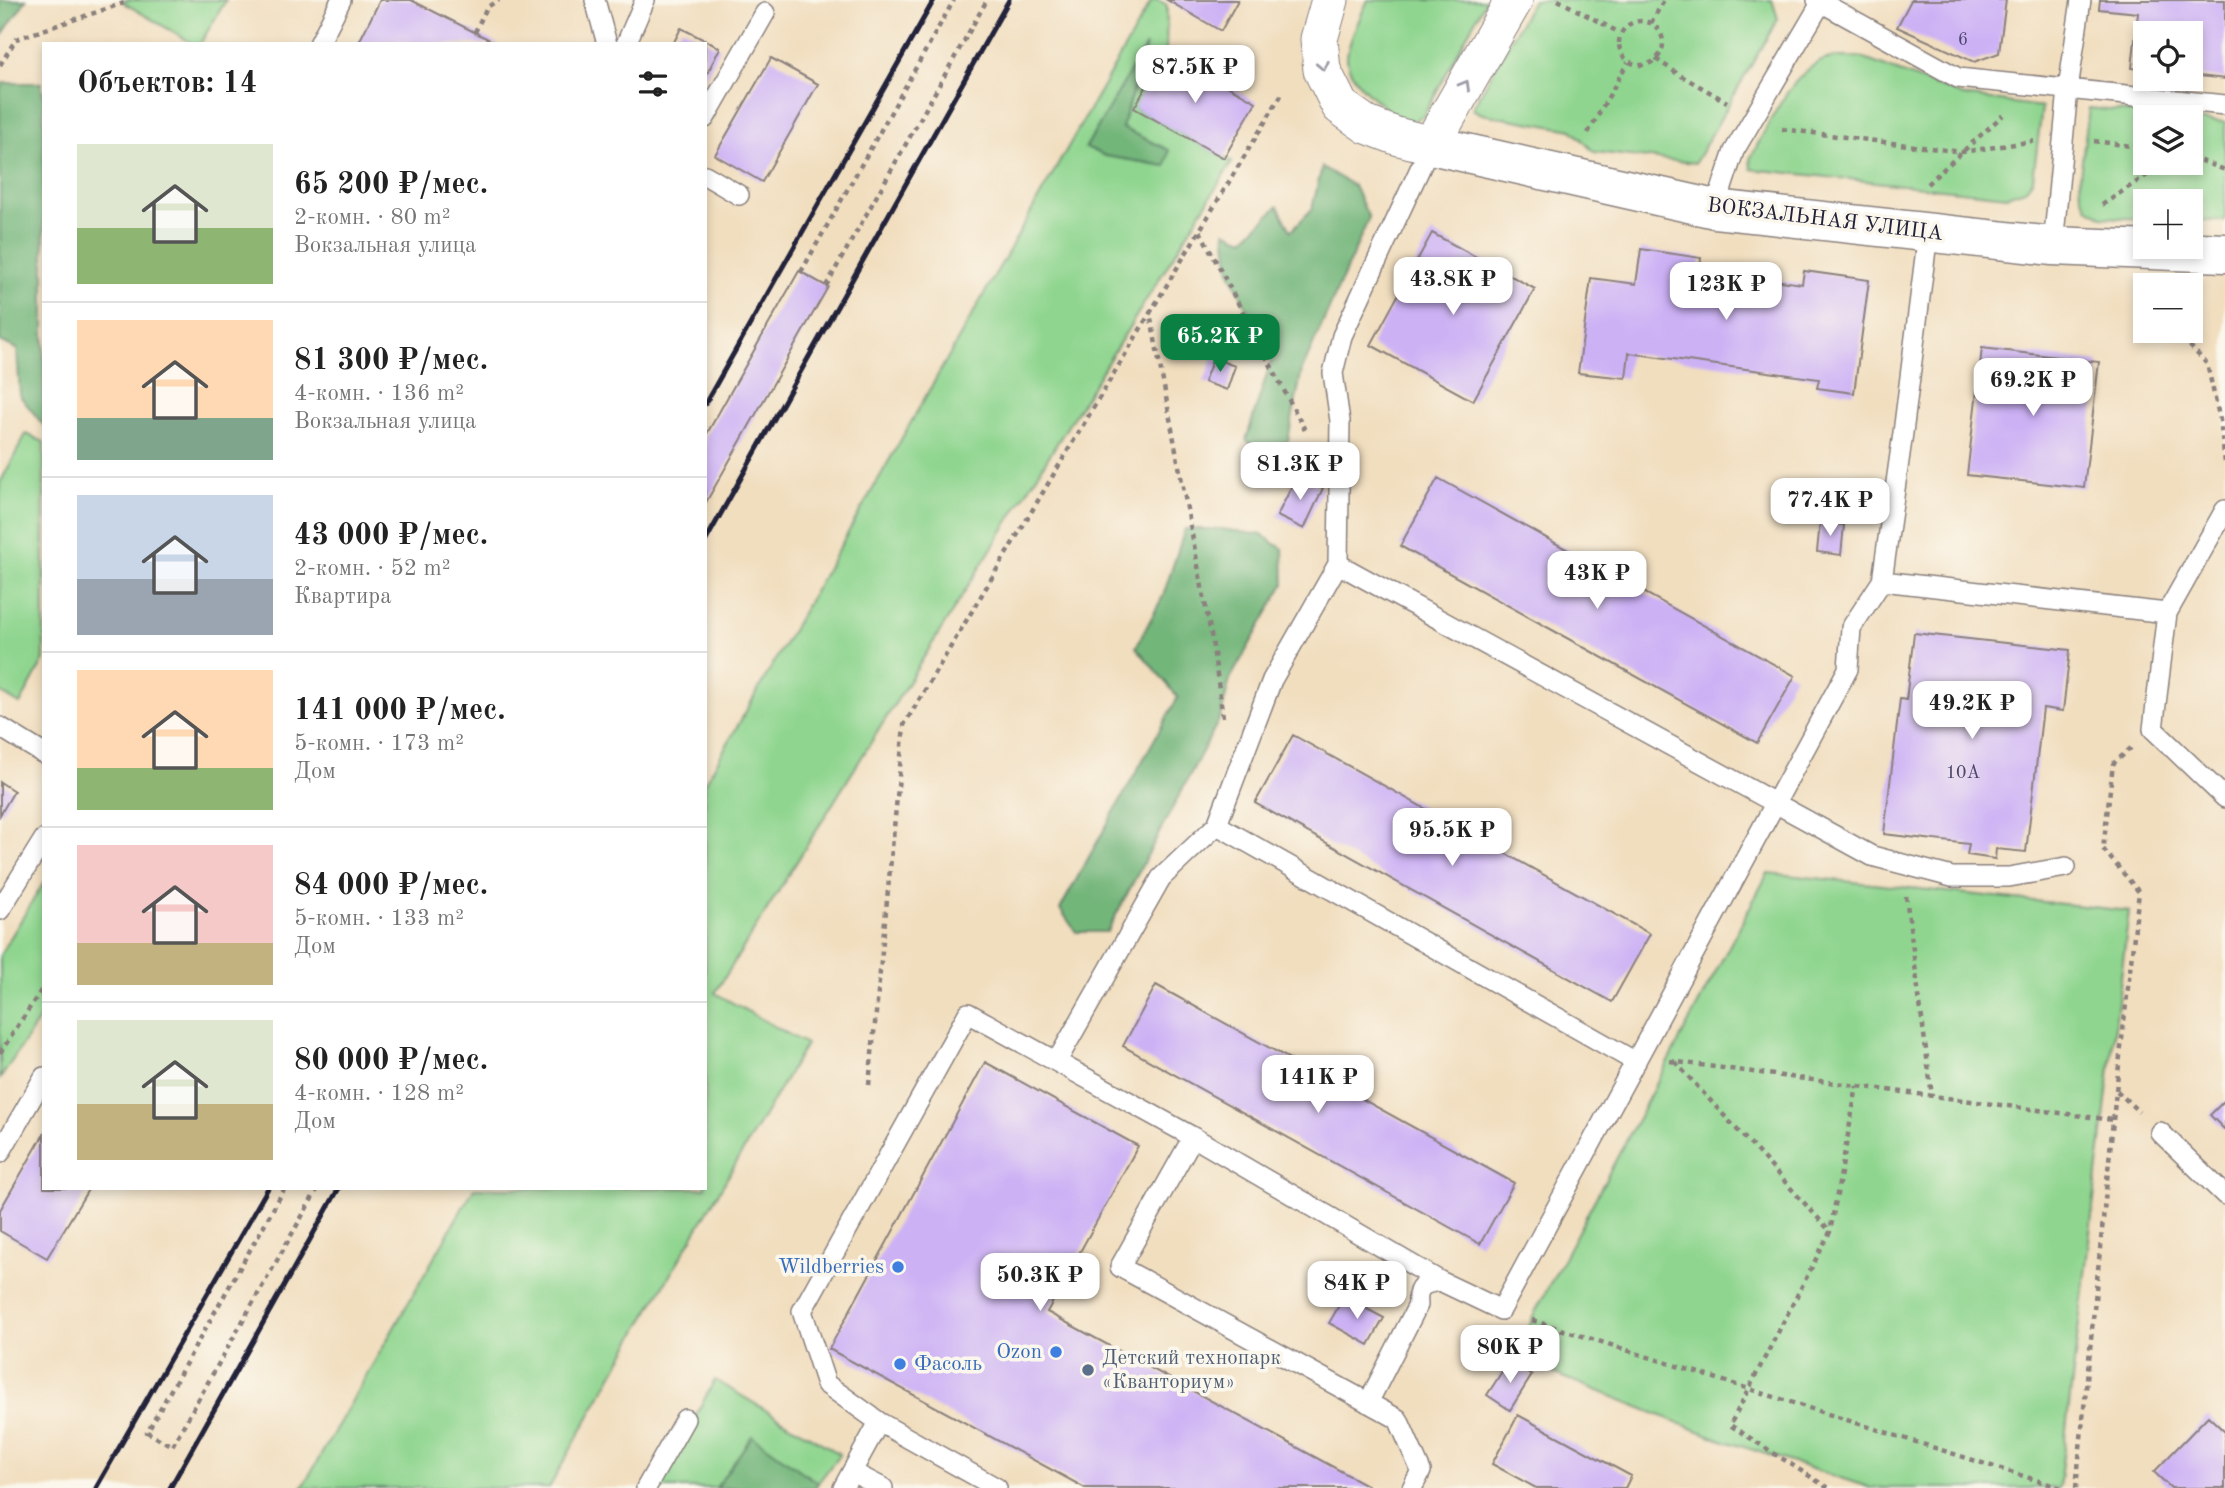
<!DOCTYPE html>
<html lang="ru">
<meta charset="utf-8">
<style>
body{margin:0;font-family:"Old Standard TT",serif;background:#f2f2f2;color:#222;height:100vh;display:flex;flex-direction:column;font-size:26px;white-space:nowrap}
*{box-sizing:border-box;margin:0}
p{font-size:23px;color:#767676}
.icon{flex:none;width:38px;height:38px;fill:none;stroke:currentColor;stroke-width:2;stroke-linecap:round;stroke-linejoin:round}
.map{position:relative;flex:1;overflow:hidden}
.side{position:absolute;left:42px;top:42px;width:665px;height:1148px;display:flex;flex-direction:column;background:#fff;border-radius:0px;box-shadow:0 4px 10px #0003}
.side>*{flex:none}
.controls{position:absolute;left:2133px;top:21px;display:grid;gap:14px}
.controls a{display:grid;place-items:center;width:70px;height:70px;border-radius:0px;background:#fff;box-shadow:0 4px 10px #0003;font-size:35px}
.price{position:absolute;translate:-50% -60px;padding:0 16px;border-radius:14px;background:#fff;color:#222;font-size:23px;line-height:46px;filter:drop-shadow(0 2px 4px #0008)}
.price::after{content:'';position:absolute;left:50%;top:42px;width:21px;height:16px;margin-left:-10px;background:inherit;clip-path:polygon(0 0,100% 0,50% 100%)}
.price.current{background:#0b8043;color:#fff}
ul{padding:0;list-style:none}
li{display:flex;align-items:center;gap:21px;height:175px;padding:0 35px}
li+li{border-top:2px solid #e0e0e0}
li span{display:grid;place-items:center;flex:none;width:196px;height:140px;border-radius:0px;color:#555}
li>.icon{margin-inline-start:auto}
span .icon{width:84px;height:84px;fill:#fffc;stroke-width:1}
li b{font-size:30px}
h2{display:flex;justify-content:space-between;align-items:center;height:84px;padding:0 35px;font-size:30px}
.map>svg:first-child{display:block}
.green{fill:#8fd58f;stroke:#587c65;stroke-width:2;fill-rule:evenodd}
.forest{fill:#73b67a;stroke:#4a6c5a;stroke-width:2}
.building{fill:#ccb1f5}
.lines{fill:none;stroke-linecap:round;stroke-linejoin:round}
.lane-casing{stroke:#8a807d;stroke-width:22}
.street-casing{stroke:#8a807d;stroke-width:39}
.secondary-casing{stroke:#8a807d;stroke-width:41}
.path{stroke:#8a807d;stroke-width:4.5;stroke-dasharray:5 5;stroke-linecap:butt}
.lane{stroke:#fff;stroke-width:19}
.street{stroke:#fff;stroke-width:37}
.secondary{stroke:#fff;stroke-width:38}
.rail{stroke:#22223b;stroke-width:5}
.oneway{stroke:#9c9ca7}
.shop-dot{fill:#3f7fe0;stroke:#fbf7ec;stroke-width:2.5}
.service-dot{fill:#5c6f8a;stroke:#fbf7ec;stroke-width:2.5}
.labels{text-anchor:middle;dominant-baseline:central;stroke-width:7;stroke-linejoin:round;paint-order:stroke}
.number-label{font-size:18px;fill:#4c466a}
.street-label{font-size:21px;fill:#22223b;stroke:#fbf7ec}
.shop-label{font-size:21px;fill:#366cbe;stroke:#fbf7ec;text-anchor:end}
.service-label{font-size:21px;fill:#4e5e75;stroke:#fbf7ec;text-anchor:start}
</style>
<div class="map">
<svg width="2225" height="1488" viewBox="0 0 2225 1488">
<rect width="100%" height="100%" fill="#fbf7ec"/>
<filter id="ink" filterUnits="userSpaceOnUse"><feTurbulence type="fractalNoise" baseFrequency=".0143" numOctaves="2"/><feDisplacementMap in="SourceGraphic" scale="14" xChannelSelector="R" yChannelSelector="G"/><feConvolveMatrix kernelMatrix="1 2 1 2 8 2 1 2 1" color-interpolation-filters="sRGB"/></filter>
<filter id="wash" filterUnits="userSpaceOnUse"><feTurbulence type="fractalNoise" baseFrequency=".00686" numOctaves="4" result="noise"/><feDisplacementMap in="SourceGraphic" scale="28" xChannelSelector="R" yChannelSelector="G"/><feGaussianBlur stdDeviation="1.57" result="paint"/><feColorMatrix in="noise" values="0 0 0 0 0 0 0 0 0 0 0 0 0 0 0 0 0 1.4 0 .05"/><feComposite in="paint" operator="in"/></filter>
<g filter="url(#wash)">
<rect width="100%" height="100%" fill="#f1debf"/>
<path class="green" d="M 125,0 L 226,0 L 200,44 L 194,44 L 124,3 Z
M 1152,0 L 1158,0 L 1167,5 L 1166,52 L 1135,108 L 1232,162 L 715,993 L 806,1044 L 636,1333 L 549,1488 L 302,1488 L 474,1188 L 705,1188 L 705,783 ZM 1145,48 L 1122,128 L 1086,147 Z
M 1368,0 L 1486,0 L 1424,115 L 1408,124 C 1389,111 1346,82 1347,57 C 1347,44 1362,13 1368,0 Z
M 1533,0 L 1772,0 L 1778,19 L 1695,163 L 1594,152 L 1572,130 L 1482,114 L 1472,109 Z
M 1859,57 L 1964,96 L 2042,107 L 2033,179 L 2025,190 L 2007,196 L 1751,169 L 1750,159 C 1768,127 1792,66 1831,58 C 1840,56 1850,58 1859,57 Z
M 2089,108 L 2175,117 L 2146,117 L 2146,163 L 2191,163 L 2191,119 L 2225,122 L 2225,221 L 2191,220 L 2191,201 L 2146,201 L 2145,219 L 2103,217 L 2088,208 L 2081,196 L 2080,176 Z
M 26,434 L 44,442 L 44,660 L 20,704 L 0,692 L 0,483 Z
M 1768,873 L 2129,911 L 2059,1488 L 1871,1488 L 1719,1439 L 1520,1360 L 1532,1318 Z
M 44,882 L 44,1012 L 0,1079 L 0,955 Z
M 715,1380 L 840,1454 L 818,1483 L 752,1437 L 716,1488 L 655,1488 Z"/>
<path class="forest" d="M 0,0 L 26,0 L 0,38 Z
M 1146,45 L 1122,128 L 1169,150 L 1166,166 L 1105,156 L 1086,147 Z
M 3,83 L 41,83 L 44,98 L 44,426 L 20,396 L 17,349 L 0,341 L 0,91 Z
M 1322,167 L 1354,186 L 1369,218 L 1302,370 L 1282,470 L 1246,440 L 1271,361 L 1230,272 L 1225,231 L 1244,239 L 1278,206 L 1291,231 L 1312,209 Z
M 1185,529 L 1221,529 L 1262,535 L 1283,549 L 1284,584 L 1230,679 L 1221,716 L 1107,932 L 1076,932 L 1060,909 L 1178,697 L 1136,647 L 1163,596 Z
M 752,1436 L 818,1483 L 815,1488 L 716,1488 Z"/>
<g id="blocks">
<path class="building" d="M 380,0 L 411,0 L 498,44 L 358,44 Z
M 1167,0 L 1238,0 L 1221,31 Z
M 1911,0 L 2006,0 L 1999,53 L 1974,62 L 1897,27 Z
M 2100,0 L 2225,0 L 2225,79 L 2191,75 L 2191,33 L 2146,33 L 2146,70 L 2132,68 L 2138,13 L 2099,9 Z
M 681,28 L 720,48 L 705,78 L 705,44 L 673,44 Z
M 1166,52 L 1256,102 L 1224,158 L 1134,108 Z
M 771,58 L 818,84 L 762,182 L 715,155 Z
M 1432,233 L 1535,289 L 1473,401 L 1371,345 Z
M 1641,249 L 1701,258 L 1700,270 L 1802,284 L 1804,271 L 1869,280 L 1854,393 L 1817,388 L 1819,379 L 1629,353 L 1626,378 L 1578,373 L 1591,278 L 1636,284 Z
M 799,271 L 828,287 L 705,504 L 705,437 Z
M 1982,348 L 2099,362 L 2084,488 L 1967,475 Z
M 1213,358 L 1235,366 L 1227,390 L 1204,382 Z
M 1297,476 L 1323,488 L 1304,529 L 1277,516 Z
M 1438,478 L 1795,676 L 1757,743 L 1400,546 Z
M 1820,522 L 1844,525 L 1841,555 L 1817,552 Z
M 1914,633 L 2070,650 L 2063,711 L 2043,708 L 2026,852 L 1996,849 L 1995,859 L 1967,855 L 1969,844 L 1884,834 L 1900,699 L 1906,700 Z
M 1293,735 L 1650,934 L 1612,1002 L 1255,803 Z
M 0,782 L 14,791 L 0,815 Z
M 1156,985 L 1514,1183 L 1480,1244 L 1123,1046 Z
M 985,1062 L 1138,1146 L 1047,1312 L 1372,1488 L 1085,1488 L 829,1349 Z
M 2225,1100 L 2225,1130 L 2210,1115 Z
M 44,1134 L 44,1188 L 89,1188 L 47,1258 L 0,1231 L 0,1210 Z
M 1344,1297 L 1384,1318 L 1369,1345 L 1329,1323 Z
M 1509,1361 L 1532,1375 L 1510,1410 L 1487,1395 Z
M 1518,1415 L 1631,1476 L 1625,1488 L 1536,1488 L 1492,1464 Z
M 2208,1416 L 2225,1432 L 2225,1488 L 2171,1488 L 2154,1472 Z"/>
</g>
</g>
<g filter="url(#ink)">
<use href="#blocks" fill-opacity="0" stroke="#8a807d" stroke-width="2"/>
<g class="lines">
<defs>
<path id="lane" d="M 595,0 L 607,44
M 1817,0 L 1958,78 L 2225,105
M 319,44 L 341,0
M 626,44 L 645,0
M 705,118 L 765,13
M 705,175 L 739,195
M 1715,209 L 1734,151 L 1821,3
M 2053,246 L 2068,89 L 2081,0
M 2225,510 L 2167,613 L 2153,729 L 2225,798
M 1338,564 L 1872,856 L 1952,877 L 2009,877 L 2066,867
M 1882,581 L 2167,613
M 0,727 L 44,754
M 1217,825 L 1636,1062
M 0,910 L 44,839
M 1057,1061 L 1161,878 L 1217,825 L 1272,680 L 1338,564 L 1340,421 L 1333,373 L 1342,336 L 1431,145
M 2160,1132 L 2225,1195
M 1193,1137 L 1120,1267 L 1398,1419 L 1421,1471 L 1412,1488
M 0,1153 L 44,1077
M 1368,1403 L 1418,1305 C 1416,1286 1423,1284 1440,1281
M 852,1472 L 883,1488
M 646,1488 L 685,1419
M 843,1488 L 879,1422
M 997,1488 L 879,1422 L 826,1384 L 802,1311 L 968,1013 L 1193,1137 L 1440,1281 L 1501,1310 L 1848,669 L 1851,628 L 1882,581 L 1903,433 L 1928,233"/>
<path id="street" d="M 1330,0 L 1319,39 L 1322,70 L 1340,106 L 1367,125 L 1396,136 L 1431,145 L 1514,0"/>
<path id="secondary" d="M 1431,145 L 1715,209 L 2053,246 L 2225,253"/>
</defs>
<use href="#lane" class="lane-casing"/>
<use href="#street" class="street-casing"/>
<use href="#secondary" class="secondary-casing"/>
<path class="path" d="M 1558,0 L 1620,33
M1619 43a22 22 0 1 1 44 0a22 22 0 1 1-44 0Z
M 1651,23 L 1664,0
M 475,32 L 487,7 L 499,0
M 1656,59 L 1678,74 L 1727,102
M 0,65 L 16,39 L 124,3
M 1782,129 L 1962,152 L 2034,141
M 1588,133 L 1628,62
M 2094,141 L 2146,148
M 2191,157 L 2225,170
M 1927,184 L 2003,115
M 2102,205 L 2165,163
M 1200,231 L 1307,434
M 801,272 L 954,0
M 826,286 L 987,0
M 2142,295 L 2146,298
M 2176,331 L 2207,364 L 2220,420 L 2225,463
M 1223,717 L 1212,640 L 1150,313 L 1283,92
M 1906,896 L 1932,1096
M 0,1053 L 44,986
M 1670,1061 L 2113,1120
M 1675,1062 L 1830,1231
M 869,1085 L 904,725 L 1150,313
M 2117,1091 L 2139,1112
M 285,1188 L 147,1432 L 172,1446 L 318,1188
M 1532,1320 L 2061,1488
M 1828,1488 L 1730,1425 L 1830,1232 L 1857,1086
M 2076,1488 L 2116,1091 L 2139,892 L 2103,849 L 2113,764 L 2131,748"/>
<use href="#lane" class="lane"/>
<use href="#street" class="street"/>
<use href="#secondary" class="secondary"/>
<path class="rail" d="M 705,404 L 934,0
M 705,542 L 1009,0
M 96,1488 L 268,1188
M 170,1488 L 339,1188"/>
</g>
<defs><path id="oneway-chevron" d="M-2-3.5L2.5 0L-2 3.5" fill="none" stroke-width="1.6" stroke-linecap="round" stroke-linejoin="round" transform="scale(1.75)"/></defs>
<g class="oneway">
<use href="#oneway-chevron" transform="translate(1323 66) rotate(78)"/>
<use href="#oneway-chevron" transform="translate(1465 85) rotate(-60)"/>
</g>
</g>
<g class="shop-dot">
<circle cx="898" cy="1267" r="7"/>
<circle cx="1056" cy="1352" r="7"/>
<circle cx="900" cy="1364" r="7"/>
</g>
<circle class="service-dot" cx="1088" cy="1370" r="7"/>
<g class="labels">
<g class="number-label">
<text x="1963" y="40">6</text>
<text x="1963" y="773">10А</text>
</g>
<g class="street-label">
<text transform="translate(1825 220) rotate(7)">ВОКЗАЛЬНАЯ УЛИЦА</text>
</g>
<g class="shop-label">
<text x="884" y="1267">Wildberries</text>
<text x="1042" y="1352">Ozon</text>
<text x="914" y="1364" text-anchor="start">Фасоль</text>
</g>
<g class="service-label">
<text x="1102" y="1358">Детский технопарк<tspan x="1102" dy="24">«Кванториум»</tspan></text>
</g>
</g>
</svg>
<div class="controls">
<a><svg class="icon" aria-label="locate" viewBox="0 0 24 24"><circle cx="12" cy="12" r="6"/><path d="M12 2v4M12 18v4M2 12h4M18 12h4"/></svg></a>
<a><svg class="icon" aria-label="layers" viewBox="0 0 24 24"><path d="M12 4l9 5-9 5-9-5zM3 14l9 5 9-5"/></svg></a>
<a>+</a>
<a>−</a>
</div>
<b class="price" style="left:1195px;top:105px">87.5K ₽</b>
<b class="price" style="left:1453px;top:317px">43.8K ₽</b>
<b class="price" style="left:1726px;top:322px">123K ₽</b>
<b class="price current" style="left:1220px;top:374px">65.2K ₽</b>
<b class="price" style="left:2033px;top:418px">69.2K ₽</b>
<b class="price" style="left:1300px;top:502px">81.3K ₽</b>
<b class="price" style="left:1830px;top:538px">77.4K ₽</b>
<b class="price" style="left:1597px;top:611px">43K ₽</b>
<b class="price" style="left:1972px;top:741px">49.2K ₽</b>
<b class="price" style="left:1452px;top:868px">95.5K ₽</b>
<b class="price" style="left:1318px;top:1115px">141K ₽</b>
<b class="price" style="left:1040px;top:1313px">50.3K ₽</b>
<b class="price" style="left:1357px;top:1321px">84K ₽</b>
<b class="price" style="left:1510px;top:1385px">80K ₽</b>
<section class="side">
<h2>Объектов: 14<svg class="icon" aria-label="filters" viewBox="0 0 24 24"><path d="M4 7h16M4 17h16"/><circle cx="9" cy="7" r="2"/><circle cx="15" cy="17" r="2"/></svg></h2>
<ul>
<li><span style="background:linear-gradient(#dfe7d0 60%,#8fb573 0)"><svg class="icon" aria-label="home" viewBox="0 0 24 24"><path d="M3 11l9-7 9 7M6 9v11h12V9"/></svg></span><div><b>65 200 ₽/мес.</b><p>2-комн. · 80 m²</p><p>Вокзальная улица</p></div></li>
<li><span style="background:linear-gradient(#ffd9b3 70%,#7fa58c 0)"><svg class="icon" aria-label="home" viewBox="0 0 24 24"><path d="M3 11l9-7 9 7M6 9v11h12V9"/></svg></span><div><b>81 300 ₽/мес.</b><p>4-комн. · 136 m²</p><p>Вокзальная улица</p></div></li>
<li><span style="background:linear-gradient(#c9d6e8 60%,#9aa5b1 0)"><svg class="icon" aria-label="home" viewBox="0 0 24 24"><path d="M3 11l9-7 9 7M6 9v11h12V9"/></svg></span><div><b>43 000 ₽/мес.</b><p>2-комн. · 52 m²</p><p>Квартира</p></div></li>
<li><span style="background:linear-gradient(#ffd9b3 70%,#8fb573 0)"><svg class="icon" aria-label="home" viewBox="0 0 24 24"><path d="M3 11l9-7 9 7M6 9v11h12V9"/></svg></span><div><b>141 000 ₽/мес.</b><p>5-комн. · 173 m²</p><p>Дом</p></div></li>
<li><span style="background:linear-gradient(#f6c9c9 70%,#c2b280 0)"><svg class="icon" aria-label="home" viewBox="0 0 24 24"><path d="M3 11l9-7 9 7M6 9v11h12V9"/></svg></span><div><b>84 000 ₽/мес.</b><p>5-комн. · 133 m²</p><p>Дом</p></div></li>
<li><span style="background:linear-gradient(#dfe7d0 60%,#c2b280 0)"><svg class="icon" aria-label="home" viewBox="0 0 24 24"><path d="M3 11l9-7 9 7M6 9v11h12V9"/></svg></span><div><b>80 000 ₽/мес.</b><p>4-комн. · 128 m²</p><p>Дом</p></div></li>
</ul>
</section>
</div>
